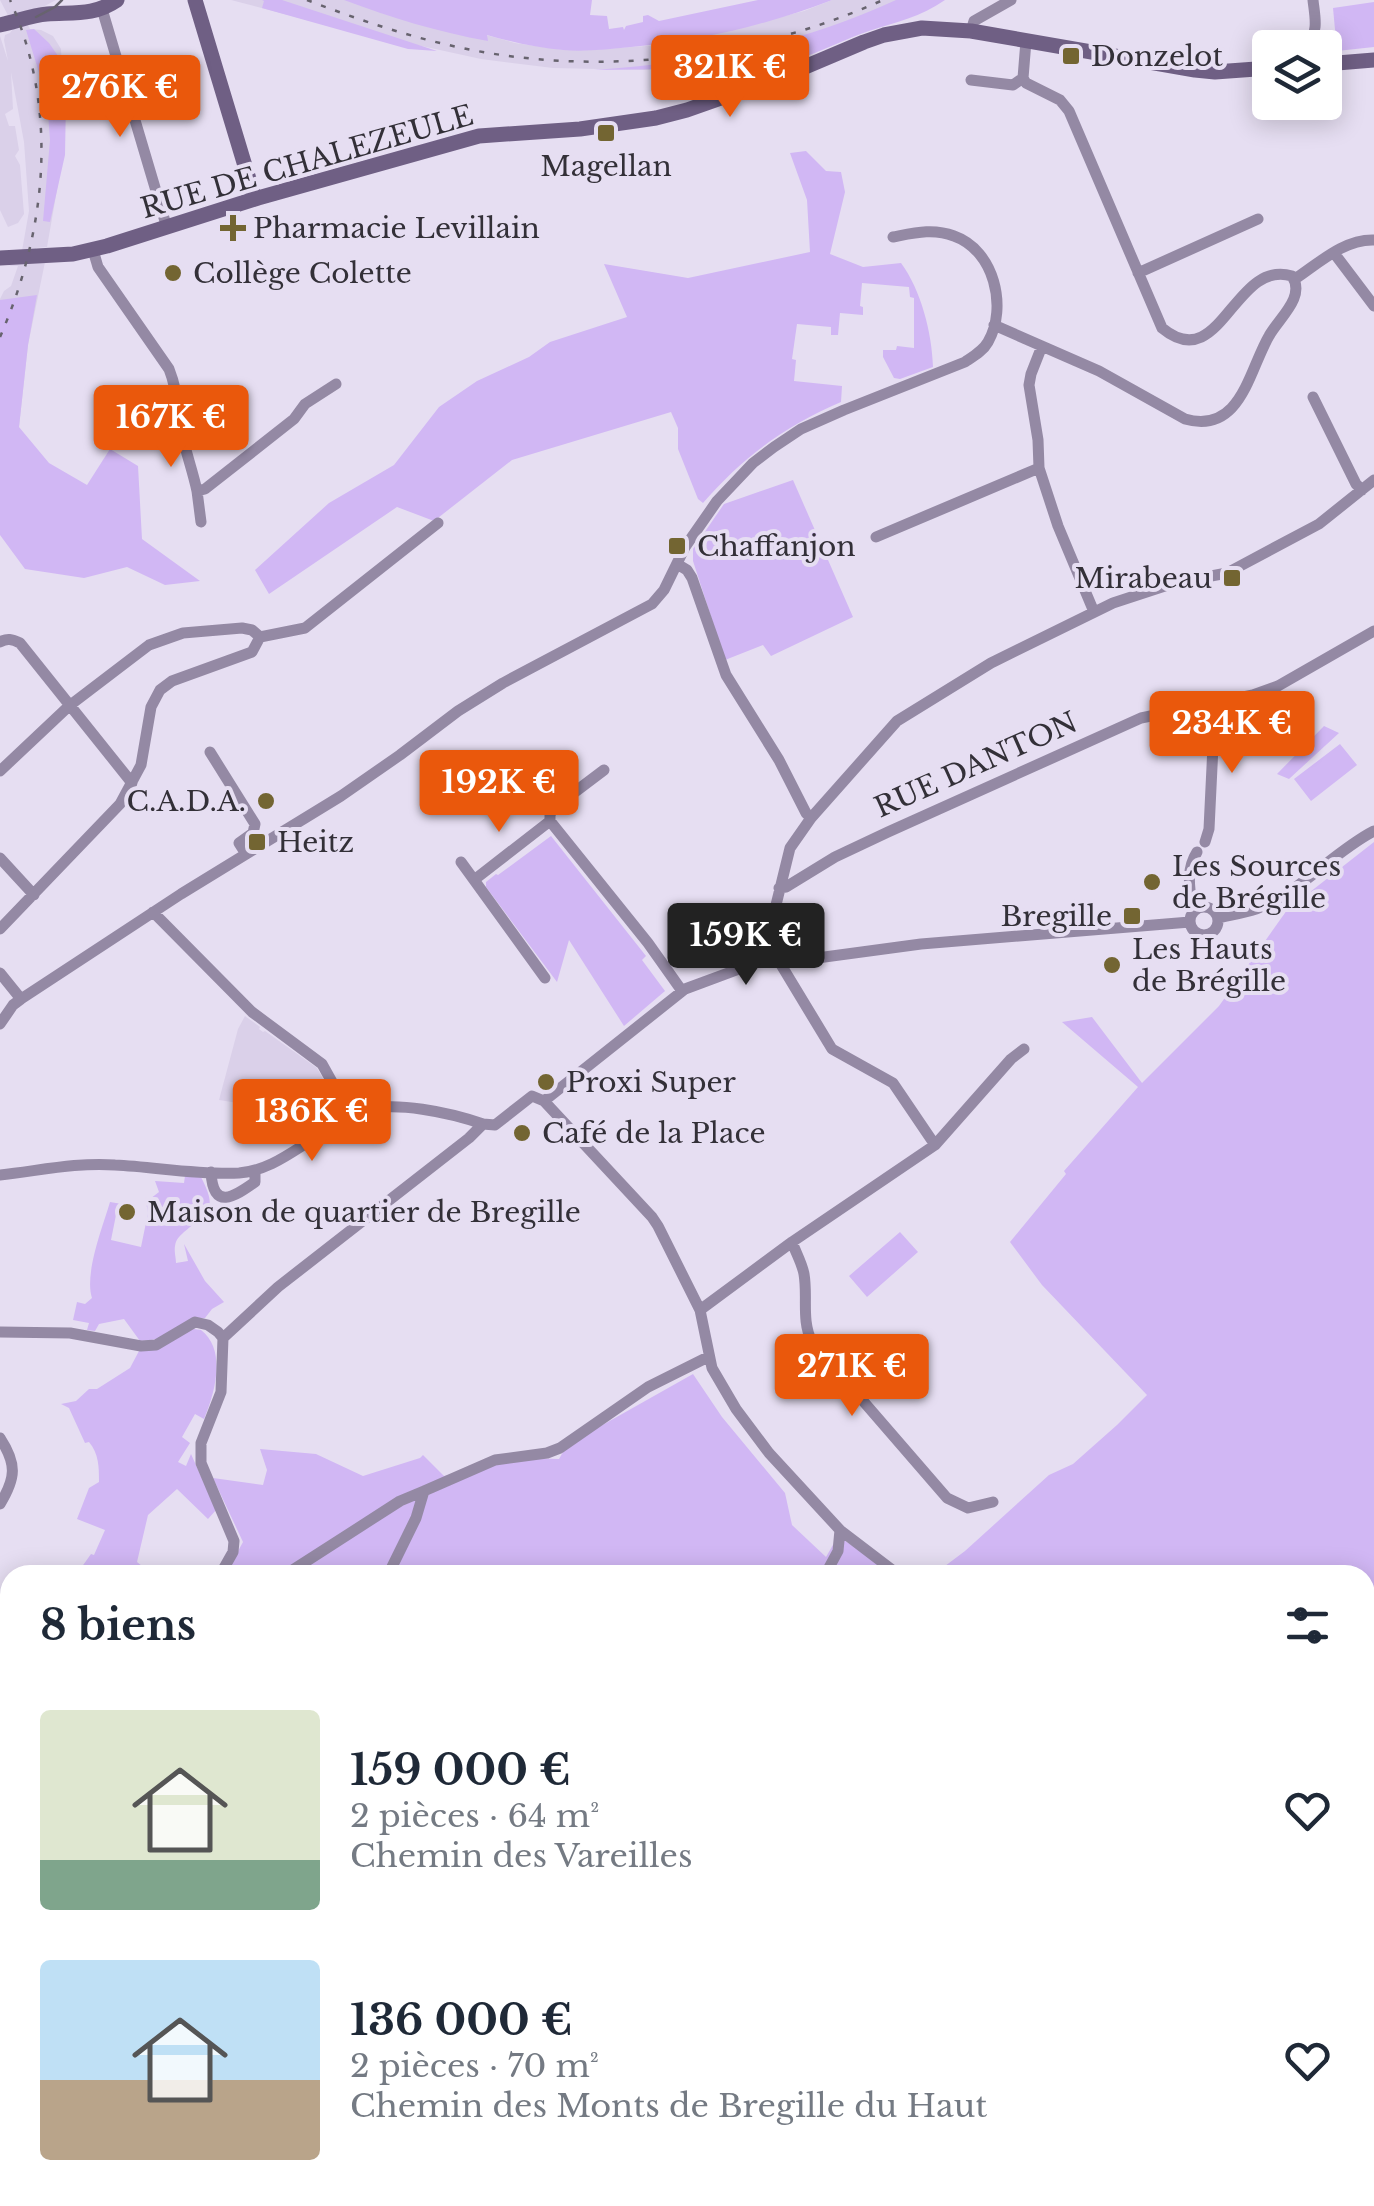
<!DOCTYPE html>
<html lang="fr">
<meta charset="utf-8">
<style>
body{margin:0;font-family:"Libre Baskerville",serif;background:#f2f2f3;color:#1f2937;height:100vh;display:flex;flex-direction:column;font-size:38px;white-space:nowrap}
*{box-sizing:border-box;margin:0}
p{font-size:32px;color:#747a83}
.icon{flex:none;width:55px;height:55px;fill:none;stroke:currentColor;stroke-width:2;stroke-linecap:round;stroke-linejoin:round}
.map{position:relative;flex:1;overflow:hidden}
.drawer{position:absolute;left:0px;top:1565px;width:1375px;height:642px;display:flex;flex-direction:column;background:#fff;border-radius:30px 30px 0 0;box-shadow:0 5px 25px #0003}
.drawer>*{flex:none}
.controls{position:absolute;left:1252px;top:30px;display:grid;gap:20px}
.controls a{display:grid;place-items:center;width:90px;height:90px;border-radius:10px;background:#fff;box-shadow:0 5px 25px #0003;font-size:50px}
.price{position:absolute;translate:-50% -85px;padding:0 22px;border-radius:10px;background:#ea580c;color:#fff;font-size:32px;line-height:65px;filter:drop-shadow(0 2px 5px #0008)}
.price::after{content:'';position:absolute;left:50%;top:60px;width:30px;height:22px;margin-left:-15px;background:inherit;clip-path:polygon(0 0,100% 0,50% 100%)}
.price.active{background:#222;color:#fff}
ul{padding:0;list-style:none}
li{display:flex;align-items:center;gap:30px;height:250px;padding:0 40px}
li span{display:grid;place-items:center;flex:none;width:280px;height:200px;border-radius:10px;color:#555}
li>.icon{margin-inline-start:auto}
span .icon{width:120px;height:120px;fill:#fffc;stroke-width:1}
li b{font-size:42px}
h2{display:flex;justify-content:space-between;align-items:center;height:120px;padding:0 40px;font-size:42px}
.map>svg:first-child{display:block}
.built{fill:#dad0e9}
.green{fill:#d1b7f4}
.lines{fill:none;stroke-linecap:round;stroke-linejoin:round}
.street{stroke:#9489a4;stroke-width:11}
.secondary{stroke:#6f5f84;stroke-width:15}
.tram{stroke:#67636e;stroke-width:2.5}
.rail{stroke:#67636e;stroke-width:2.5;stroke-dasharray:5 10;stroke-linecap:butt}
.poi-dot{fill:#736532;stroke:#e6def2;stroke-width:4}
.labels{text-anchor:middle;dominant-baseline:central;stroke-width:8;stroke-linejoin:round;paint-order:stroke}
.poi-label{font-size:28px;fill:#333038;stroke:#e6def2;text-anchor:start}
.street-label{font-size:28px;fill:#333038;stroke:#e6def2}
</style>
<div class="map">
<svg width="1374" height="2206" viewBox="0 0 1374 2206">
<rect width="100%" height="100%" fill="#e6def2"/>
<path class="built" d="M 0,0 L 56,0 L 24,17 L 30,29 L 41,30 L 53,36 L 61,49 L 65,144 L 47,247 L 36,248 L 34,261 L 45,262 L 28,345 L 19,427 L 0,453 L 0,299 L 4,291 L 11,286 L 18,266 L 8,266 L 20,262 L 29,211 L 24,142 L 11,72 L 13,109 L 5,114 L 9,126 L 15,126 L 19,150 L 15,156 L 20,165 L 24,214 L 18,223 L 8,227 L 0,210 L 0,36 L 8,61 L 4,40 L 5,35 L 10,33 L 14,27 Z
M 231,0 L 375,0 L 486,35 L 515,43 L 564,50 L 605,49 L 672,44 L 804,11 L 832,0 L 928,0 L 879,26 L 802,54 L 742,65 L 734,62 L 644,70 L 553,68 L 481,59 L 330,26 Z
M 245,1016 L 260,1027 L 259,1029 L 263,1032 L 265,1031 L 317,1068 L 337,1104 L 335,1115 L 301,1137 L 287,1113 L 278,1111 L 278,1109 L 219,1100 L 238,1029 Z"/>
<path class="green" d="M 262,0 L 282,0 L 437,51 L 408,49 L 262,8 L 264,1 Z
M 344,0 L 592,0 L 590,15 L 607,16 L 609,29 L 623,27 L 624,30 L 626,26 L 643,22 L 643,16 L 648,15 L 659,21 L 758,0 L 832,0 C 767,25 700,41 631,47 C 609,49 585,52 563,50 C 537,48 512,42 487,35 L 488,41 C 438,32 392,18 344,0 Z
M 896,0 L 945,0 C 921,17 896,22 869,31 C 848,38 828,48 807,56 L 805,50 L 792,55 L 673,69 L 594,70 C 703,62 796,46 896,0 Z
M 1374,2 L 1374,47 L 1337,51 L 1333,8 Z
M 34,29 L 49,43 L 63,63 L 66,100 L 65,155 L 50,222 L 43,221 L 50,140 L 47,99 L 26,30 Z
M 806,151 L 826,171 L 841,172 L 845,192 L 830,254 L 863,267 L 901,263 C 921,290 932,333 933,367 L 900,379 L 894,378 L 883,357 L 883,350 L 896,350 L 897,346 L 914,348 L 914,298 L 910,297 L 909,287 L 862,283 L 860,306 L 863,307 L 863,315 L 840,313 L 838,335 L 831,335 L 831,327 L 797,324 L 792,359 L 796,360 L 794,381 L 842,386 L 841,402 C 786,425 742,458 703,503 L 698,499 L 678,449 L 678,428 L 671,412 L 512,460 L 434,521 L 397,507 L 269,594 L 255,570 L 329,503 L 394,465 L 439,407 L 477,381 L 529,357 L 550,342 L 627,317 L 604,264 L 688,278 L 810,252 L 807,200 L 790,153 Z
M 37,295 L 28,345 L 19,427 L 49,463 L 87,485 L 110,449 L 138,466 L 142,539 L 200,581 L 165,585 L 127,567 L 84,578 L 25,569 L 0,535 L 0,300 Z
M 793,480 L 853,617 L 771,656 L 763,645 L 725,660 L 693,561 L 693,549 L 724,504 Z
M 1324,726 L 1339,733 L 1289,779 L 1277,774 Z
M 1340,744 L 1357,765 L 1311,801 L 1294,779 Z
M 551,836 L 646,956 L 642,960 L 665,991 L 624,1026 L 569,940 L 557,982 L 486,887 L 486,882 L 496,874 L 498,875 Z
M 1374,842 L 1374,2206 L 386,2206 L 385,2198 L 1365,2198 L 1365,1575 L 933,1575 L 965,1551 L 1049,1475 L 1073,1464 L 1117,1425 L 1147,1395 L 1042,1285 L 1010,1242 L 1066,1174 L 1064,1171 L 1138,1087 L 1062,1022 L 1092,1017 L 1142,1083 L 1219,1006 L 1287,910 Z
M 185,1176 L 201,1177 C 218,1210 209,1211 184,1232 C 179,1237 176,1239 175,1246 C 174,1252 176,1258 176,1263 L 188,1261 L 184,1244 L 205,1281 L 224,1302 L 212,1309 L 205,1318 L 193,1319 L 159,1339 L 140,1341 L 124,1319 L 99,1324 L 95,1331 L 87,1330 L 89,1323 L 73,1320 L 77,1302 L 85,1304 L 92,1298 C 84,1274 103,1226 110,1202 L 122,1204 L 120,1210 L 117,1210 L 111,1240 L 141,1247 L 148,1213 L 146,1202 L 159,1192 L 155,1181 L 184,1183 Z
M 900,1232 L 918,1252 L 867,1297 L 849,1276 Z
M 194,1329 L 201,1330 C 227,1350 215,1393 204,1419 L 195,1414 L 182,1437 L 190,1443 L 178,1462 L 186,1466 L 191,1454 L 216,1510 L 208,1519 L 177,1489 L 148,1515 L 137,1562 L 153,1575 L 76,1575 L 91,1554 L 94,1555 L 105,1530 L 77,1519 L 89,1488 L 99,1482 C 99,1467 99,1454 89,1442 L 85,1443 L 69,1408 L 61,1404 L 76,1401 L 89,1389 L 97,1389 L 130,1368 L 139,1351 Z
M 693,1374 L 722,1417 L 785,1493 L 792,1525 L 826,1557 L 838,1536 L 881,1565 L 881,1575 L 225,1575 L 243,1542 L 213,1478 L 263,1485 L 267,1470 L 260,1449 L 316,1454 L 363,1476 L 420,1458 L 423,1455 L 444,1476 L 525,1458 L 559,1459 L 567,1445 Z
M 10,1636 L 10,2084 L 0,2087 L 0,1644 Z"/>
<g class="lines">
<path class="street" d="M 102,9 L 167,228
M 971,31 L 974,21 L 1011,0
M 1281,48 C 1288,46 1301,46 1307,42 C 1320,34 1314,12 1313,0
M 1262,69 L 1264,53 L 1270,51
M 971,80 L 1013,85 L 1023,78
M 93,250 L 98,267 L 169,369 C 178,391 178,412 182,434 C 186,453 193,472 197,491 L 205,489 L 294,419 L 305,404 L 336,384
M 1334,253 L 1374,306
M 1138,273 L 1258,219
M 1295,279 C 1319,263 1344,239 1374,240
M 994,325 L 1099,371 L 1185,419 C 1241,435 1249,370 1269,336 C 1279,318 1306,297 1292,276 C 1234,258 1221,377 1162,328 L 1069,111 L 1060,100 L 1026,83 L 1023,78 L 1026,41
M 1042,346 L 1031,374 L 1029,385 L 1038,440 L 1039,468 L 1058,526 L 1094,612
M 1313,397 L 1356,484 L 1362,490
M 197,491 L 201,522
M 876,537 L 1039,468
M 677,564 L 687,570 L 692,578 L 726,675 L 779,760 L 806,813 L 811,818
M 0,642 C 7,638 12,639 20,643 L 132,783
M 210,752 L 255,824 L 253,833 L 239,843 L 246,854
M 0,771 L 69,706 L 149,645 L 183,633 L 242,628 L 252,630 L 260,637 L 305,628 L 438,523
M 550,821 L 648,943 L 682,991
M 1205,842 L 1209,829 L 1213,746 L 1212,704
M 0,858 L 34,895
M 461,862 L 545,978
M 474,880 L 550,821 L 550,814 L 555,807 L 604,770
M 779,888 L 786,887 L 835,857 L 888,832 L 1141,718 L 1253,695 L 1278,686 L 1374,631
M1190 921a14 14 0 1 1 28 0a14 14 0 1 1-28 0Z
M 153,912 L 252,1012 L 322,1064 L 351,1116
M 1193,912 C 1190,890 1185,871 1197,852
M 1218,918 C 1231,915 1244,913 1256,909 C 1300,893 1333,852 1374,831
M 1190,922 L 921,944 L 780,963 L 766,959 L 761,950 L 761,944 L 767,934 L 775,909 L 790,848 L 811,818 L 897,721 L 991,663 L 1113,603 L 1174,583 L 1227,573 L 1319,524 L 1374,480
M 0,929 L 120,804 L 141,765 L 151,707 L 160,690 L 172,681 L 252,652 L 260,637
M 780,963 L 832,1049 L 893,1083 L 935,1145
M 0,973 L 21,999
M 0,1024 L 13,1005 L 21,999 L 181,894 L 341,796 L 400,755 L 458,711 L 503,683 L 652,604 L 664,590 L 685,547 L 717,501 L 753,463 L 774,447 L 801,429 L 844,410 L 965,362 C 974,356 983,351 988,342 C 1008,307 994,250 954,236 C 933,228 914,233 893,237
M 544,1101 L 652,1217 L 658,1226 L 700,1310 L 712,1368 L 736,1409 L 769,1453 L 840,1530 L 899,1575
M 544,1101 L 685,989 L 766,959
M 211,1172 C 213,1211 234,1197 255,1182 L 255,1170
M 0,1175 C 38,1171 77,1162 115,1165 C 156,1167 198,1175 239,1173 C 263,1171 282,1159 302,1146 C 321,1134 340,1118 361,1111 C 394,1100 451,1113 483,1124
M 792,1242 C 796,1253 802,1263 804,1274 C 808,1297 801,1320 812,1342 L 947,1498 L 968,1508 L 993,1502
M 700,1310 L 792,1242 L 935,1145 L 1011,1059 L 1024,1049
M 0,1332 L 70,1333 L 141,1346 L 156,1345 L 195,1322 L 208,1325 L 218,1332 L 223,1338 L 221,1392 L 201,1443 L 201,1463 L 234,1541 L 233,1552 L 220,1575
M 223,1338 L 278,1287 L 469,1138 L 483,1124 L 495,1125 L 532,1096 L 544,1101
M 0,1438 C 17,1464 16,1478 0,1504
M 424,1491 L 495,1460 L 547,1453 L 560,1448 L 648,1387 L 708,1357
M 285,1575 L 400,1501 L 424,1491 L 416,1518 L 388,1575
M 825,1575 L 838,1551 L 840,1530
M 29,2198 L 33,2206"/>
<path class="secondary" d="M 195,0 L 255,199
M 0,25 C 15,22 32,15 47,14 C 73,12 94,16 117,0
M 1325,64 L 1374,60
M 0,258 L 73,254 L 107,246 L 258,198 L 479,136 L 580,129 L 656,118 L 687,110 L 786,75 L 864,42 L 884,35 L 922,28 L 971,31 L 1195,70 L 1215,72 L 1270,68"/>
<path class="tram" d="M 36,17 L 55,7 L 62,0"/>
<path class="rail" d="M 307,0 C 359,20 412,38 467,49 C 605,77 754,58 883,0
M 0,337 C 47,229 59,110 10,0"/>
</g>
<g class="poi-dot">
<rect x="1061" y="46" width="20" height="20" rx="5"/>
<rect x="596" y="123" width="20" height="20" rx="5"/>
<path d="M228 213h10v10h10v10h-10v10h-10v-10h-10v-10h10z"/>
<circle cx="173" cy="273" r="10"/>
<rect x="667" y="536" width="20" height="20" rx="5"/>
<rect x="1222" y="568" width="20" height="20" rx="5"/>
<circle cx="266" cy="801" r="10"/>
<rect x="247" y="832" width="20" height="20" rx="5"/>
<circle cx="1152" cy="882" r="10"/>
<rect x="1122" y="906" width="20" height="20" rx="5"/>
<circle cx="1112" cy="965" r="10"/>
<circle cx="546" cy="1082" r="10"/>
<circle cx="522" cy="1133" r="10"/>
<circle cx="127" cy="1212" r="10"/>
</g>
<g class="labels">
<g class="poi-label">
<text x="1091" y="56">Donzelot</text>
<text x="606" y="166" text-anchor="middle">Magellan</text>
<text x="253" y="228">Pharmacie Levillain</text>
<text x="193" y="273">Collège Colette</text>
<text x="697" y="546">Chaffanjon</text>
<text x="1212" y="578" text-anchor="end">Mirabeau</text>
<text x="246" y="801" text-anchor="end">C.A.D.A.</text>
<text x="277" y="842">Heitz</text>
<text x="1172" y="866">Les Sources<tspan x="1172" dy="32">de Brégille</tspan></text>
<text x="1112" y="916" text-anchor="end">Bregille</text>
<text x="1132" y="949">Les Hauts<tspan x="1132" dy="32">de Brégille</tspan></text>
<text x="566" y="1082">Proxi Super</text>
<text x="542" y="1133">Café de la Place</text>
<text x="147" y="1212">Maison de quartier de Bregille</text>
</g>
<g class="street-label">
<text transform="translate(307 162) rotate(-16)">RUE DE CHALEZEULE</text>
<text transform="translate(976 765) rotate(-24)">RUE DANTON</text>
</g>
</g>
</svg>
<div class="controls">
<a><svg class="icon" aria-label="layers" viewBox="0 0 24 24"><path d="M12 4l9 5-9 5-9-5zM3 14l9 5 9-5"/></svg></a>
</div>
<b class="price" style="left:730px;top:120px">321K €</b>
<b class="price" style="left:120px;top:140px">276K €</b>
<b class="price" style="left:171px;top:470px">167K €</b>
<b class="price" style="left:1232px;top:776px">234K €</b>
<b class="price" style="left:499px;top:835px">192K €</b>
<b class="price active" style="left:746px;top:988px">159K €</b>
<b class="price" style="left:312px;top:1164px">136K €</b>
<b class="price" style="left:852px;top:1419px">271K €</b>
<section class="drawer">
<h2>8 biens<svg class="icon" aria-label="filters" viewBox="0 0 24 24"><path d="M4 7h16M4 17h16"/><circle cx="9" cy="7" r="2"/><circle cx="15" cy="17" r="2"/></svg></h2>
<ul>
<li><span style="background:linear-gradient(#dfe7d0 75%,#7fa58c 0)"><svg class="icon" aria-label="home" viewBox="0 0 24 24"><path d="M3 11l9-7 9 7M6 9v11h12V9"/></svg></span><div><b>159 000 €</b><p>2 pièces · 64 m²</p><p>Chemin des Vareilles</p></div><svg class="icon" aria-label="heart" viewBox="0 0 24 24"><path d="M12 20l-8-8c-3-5 5-10 8-4 3-6 11-1 8 4z"/></svg></li>
<li><span style="background:linear-gradient(#bfe0f5 60%,#b9a48a 0)"><svg class="icon" aria-label="home" viewBox="0 0 24 24"><path d="M3 11l9-7 9 7M6 9v11h12V9"/></svg></span><div><b>136 000 €</b><p>2 pièces · 70 m²</p><p>Chemin des Monts de Bregille du Haut</p></div><svg class="icon" aria-label="heart" viewBox="0 0 24 24"><path d="M12 20l-8-8c-3-5 5-10 8-4 3-6 11-1 8 4z"/></svg></li>
</ul>
</section>
</div>
